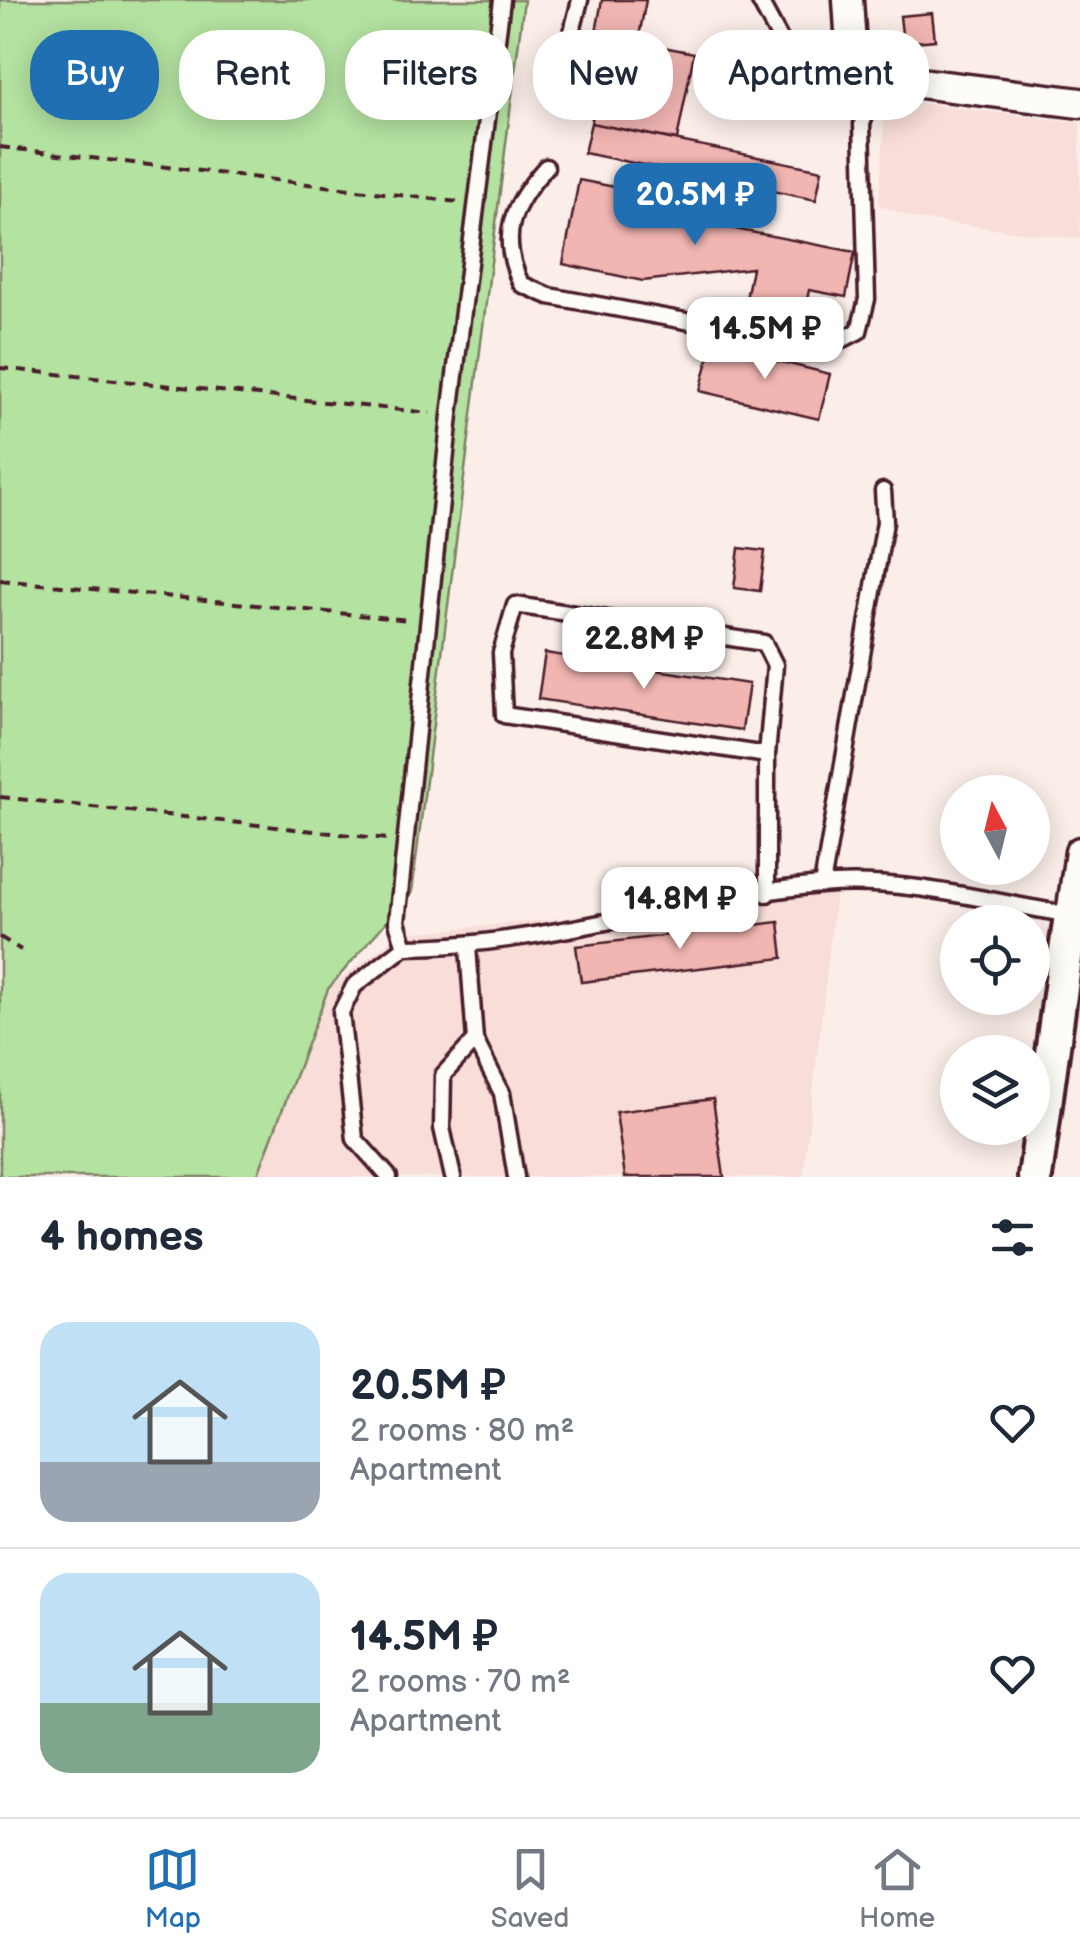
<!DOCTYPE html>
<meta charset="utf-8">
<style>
body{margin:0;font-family:"Balsamiq Sans",sans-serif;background:#f6f6f7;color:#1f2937;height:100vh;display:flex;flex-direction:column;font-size:38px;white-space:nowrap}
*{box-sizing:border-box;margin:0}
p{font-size:32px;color:#747a83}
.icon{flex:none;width:55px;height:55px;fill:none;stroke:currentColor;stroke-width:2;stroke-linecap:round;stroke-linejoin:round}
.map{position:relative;height:1177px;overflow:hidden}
.drawer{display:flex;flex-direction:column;background:#fff;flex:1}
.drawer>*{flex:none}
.guide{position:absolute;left:30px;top:30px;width:1020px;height:90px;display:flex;gap:20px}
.needle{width:65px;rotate:353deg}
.buttons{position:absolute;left:940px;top:775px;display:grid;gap:20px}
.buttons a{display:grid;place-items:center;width:110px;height:110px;border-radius:50%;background:#fff;box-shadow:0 5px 25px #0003;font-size:50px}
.price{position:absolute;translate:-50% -85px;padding:0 22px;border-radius:20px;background:#fff;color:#222;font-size:32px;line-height:65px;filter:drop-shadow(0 2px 5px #0008)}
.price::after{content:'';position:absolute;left:50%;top:60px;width:30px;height:22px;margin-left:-15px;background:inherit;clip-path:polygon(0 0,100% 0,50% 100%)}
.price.selected{background:#1f6fb2;color:#fff}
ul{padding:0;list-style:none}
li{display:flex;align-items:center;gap:30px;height:250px;padding:0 40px}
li+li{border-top:2px solid #e0e1e3}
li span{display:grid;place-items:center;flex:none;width:280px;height:200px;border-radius:30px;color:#555}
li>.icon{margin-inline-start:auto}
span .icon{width:120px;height:120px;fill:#fffc;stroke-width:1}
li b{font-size:42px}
h2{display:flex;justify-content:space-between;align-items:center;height:120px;padding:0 40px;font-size:42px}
.tag{padding:0 35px;border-radius:40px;background:#fff;box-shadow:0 5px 25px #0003;font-size:35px;line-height:90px}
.tag.selected{background:#1f6fb2;color:#fff}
.tabs{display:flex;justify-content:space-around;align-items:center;height:140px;border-top:2px solid #e0e1e3;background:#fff;font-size:28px;color:#747a83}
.tabs a{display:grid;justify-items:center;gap:5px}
.tabs .selected{color:#1f6fb2}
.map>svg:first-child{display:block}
.built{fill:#f8ddd8}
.green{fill:#b4e2a1;stroke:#7f8066;stroke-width:2.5}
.building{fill:#f1b5b2;stroke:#4a1f2b;stroke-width:2.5}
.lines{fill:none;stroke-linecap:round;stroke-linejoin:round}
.service-casing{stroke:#4a1f2b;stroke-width:21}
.minor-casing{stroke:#4a1f2b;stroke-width:35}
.tertiary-casing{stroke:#4a1f2b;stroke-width:40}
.path{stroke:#4a1f2b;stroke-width:4;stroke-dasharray:10 8;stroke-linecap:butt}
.service{stroke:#fdfcf7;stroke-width:14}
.minor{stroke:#fdfcf7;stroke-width:28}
.tertiary{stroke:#fdfcf7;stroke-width:32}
</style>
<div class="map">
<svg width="1080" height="1177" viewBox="0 0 1080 1177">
<rect width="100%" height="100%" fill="#fbeee9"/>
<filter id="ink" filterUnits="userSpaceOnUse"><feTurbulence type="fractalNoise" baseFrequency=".01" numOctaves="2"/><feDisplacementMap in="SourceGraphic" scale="20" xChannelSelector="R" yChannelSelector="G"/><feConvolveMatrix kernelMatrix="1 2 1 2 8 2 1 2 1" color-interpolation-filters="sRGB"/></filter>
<g filter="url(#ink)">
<path class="built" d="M 886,99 L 1080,123 L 1080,239 L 915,219 L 879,205 Z
M 836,892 L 803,1177 L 257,1177 L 328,989 L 399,934 Z"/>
<path class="green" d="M 0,0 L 524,0 L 412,892 L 328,989 L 257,1177 L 0,1177 Z"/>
<path class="building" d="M 602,0 L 646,0 L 638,42 L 694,53 L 677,140 L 591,123 L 606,46 L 594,43 Z
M 932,13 L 935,40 L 903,43 L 900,16 Z
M 591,123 L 822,170 L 816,200 L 584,153 Z
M 579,180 L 686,201 L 683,219 L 855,252 L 846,297 L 809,290 L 805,310 L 746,299 L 752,268 L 643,281 L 563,264 Z
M 712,345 L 830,374 L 819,419 L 700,391 Z
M 739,548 L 765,551 L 760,591 L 734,588 Z
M 545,653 L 749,684 L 742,730 L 538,699 Z
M 779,922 L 783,958 L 581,982 L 576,946 Z
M 713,1099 L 724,1177 L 625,1177 L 616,1112 Z"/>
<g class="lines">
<defs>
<path id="service" d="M 502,0 L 450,415 L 397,922 L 405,947 C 546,946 681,898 820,885 C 902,877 990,902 1071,915
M 759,0 L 780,39
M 568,48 L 580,0
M 546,167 C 512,205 498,235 521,284 L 549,296 L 828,347 L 859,331 L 867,299 L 862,124 L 880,78
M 767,755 L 504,715 L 501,653 L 515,605 L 764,643 L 775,665 L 767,755 L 767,894
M 822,885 L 885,522 L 883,491
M 468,947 L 475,1040 L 502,1093 L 516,1177
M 389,1177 L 355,1139 L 341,1012 L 354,986 L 405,947
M 453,1177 L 442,1128 L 443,1075 L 475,1040"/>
<path id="minor" d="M 848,0 L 851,46 L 880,78 L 1080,103
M 1071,915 L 1080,852"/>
<path id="tertiary" d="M 1035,1177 L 1071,915 L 1080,916"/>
</defs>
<use href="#service" class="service-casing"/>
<use href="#minor" class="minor-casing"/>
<use href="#tertiary" class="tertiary-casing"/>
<path class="path" d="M 0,147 L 458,202
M 0,368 L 430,413
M 0,580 L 409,620
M 0,797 L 387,839
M 0,937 L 21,950"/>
<use href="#service" class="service"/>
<use href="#minor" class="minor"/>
<use href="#tertiary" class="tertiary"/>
</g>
</g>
</svg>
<div class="buttons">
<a><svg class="needle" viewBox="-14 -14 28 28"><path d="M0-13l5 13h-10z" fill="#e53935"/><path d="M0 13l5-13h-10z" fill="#747a83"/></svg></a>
<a><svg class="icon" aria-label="locate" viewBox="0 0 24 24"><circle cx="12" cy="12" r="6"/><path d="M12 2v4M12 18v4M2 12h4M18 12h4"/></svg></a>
<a><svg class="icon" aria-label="layers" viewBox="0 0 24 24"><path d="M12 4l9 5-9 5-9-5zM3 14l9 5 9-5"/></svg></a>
</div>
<b class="price selected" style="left:695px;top:248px">20.5M ₽</b>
<b class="price" style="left:765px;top:382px">14.5M ₽</b>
<b class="price" style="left:644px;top:692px">22.8M ₽</b>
<b class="price" style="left:680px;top:952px">14.8M ₽</b>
<div class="guide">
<a class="tag selected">Buy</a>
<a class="tag">Rent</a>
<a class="tag">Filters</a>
<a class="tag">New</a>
<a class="tag">Apartment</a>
</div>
</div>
<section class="drawer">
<h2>4 homes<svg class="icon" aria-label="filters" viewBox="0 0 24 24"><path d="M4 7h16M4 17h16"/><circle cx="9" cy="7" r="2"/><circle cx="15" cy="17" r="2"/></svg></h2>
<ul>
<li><span style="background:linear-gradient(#bfe0f5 70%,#9aa5b1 0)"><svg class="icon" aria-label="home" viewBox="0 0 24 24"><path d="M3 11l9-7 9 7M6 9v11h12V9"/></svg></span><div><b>20.5M ₽</b><p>2 rooms · 80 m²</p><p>Apartment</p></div><svg class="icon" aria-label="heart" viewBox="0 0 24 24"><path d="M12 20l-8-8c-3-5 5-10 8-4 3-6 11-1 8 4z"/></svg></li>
<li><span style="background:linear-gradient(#bfe0f5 65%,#7fa58c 0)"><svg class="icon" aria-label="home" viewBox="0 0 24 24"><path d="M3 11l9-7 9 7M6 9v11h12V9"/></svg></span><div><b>14.5M ₽</b><p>2 rooms · 70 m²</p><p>Apartment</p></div><svg class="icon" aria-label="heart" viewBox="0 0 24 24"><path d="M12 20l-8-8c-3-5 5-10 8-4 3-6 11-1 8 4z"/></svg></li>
</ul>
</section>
<nav class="tabs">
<a class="selected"><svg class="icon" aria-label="map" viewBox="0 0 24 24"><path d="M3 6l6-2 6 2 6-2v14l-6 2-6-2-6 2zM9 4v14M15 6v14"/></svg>Map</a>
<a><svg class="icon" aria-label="saved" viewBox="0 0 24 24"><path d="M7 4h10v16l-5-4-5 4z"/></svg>Saved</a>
<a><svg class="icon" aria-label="home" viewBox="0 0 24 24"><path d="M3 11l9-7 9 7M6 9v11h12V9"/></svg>Home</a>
</nav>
